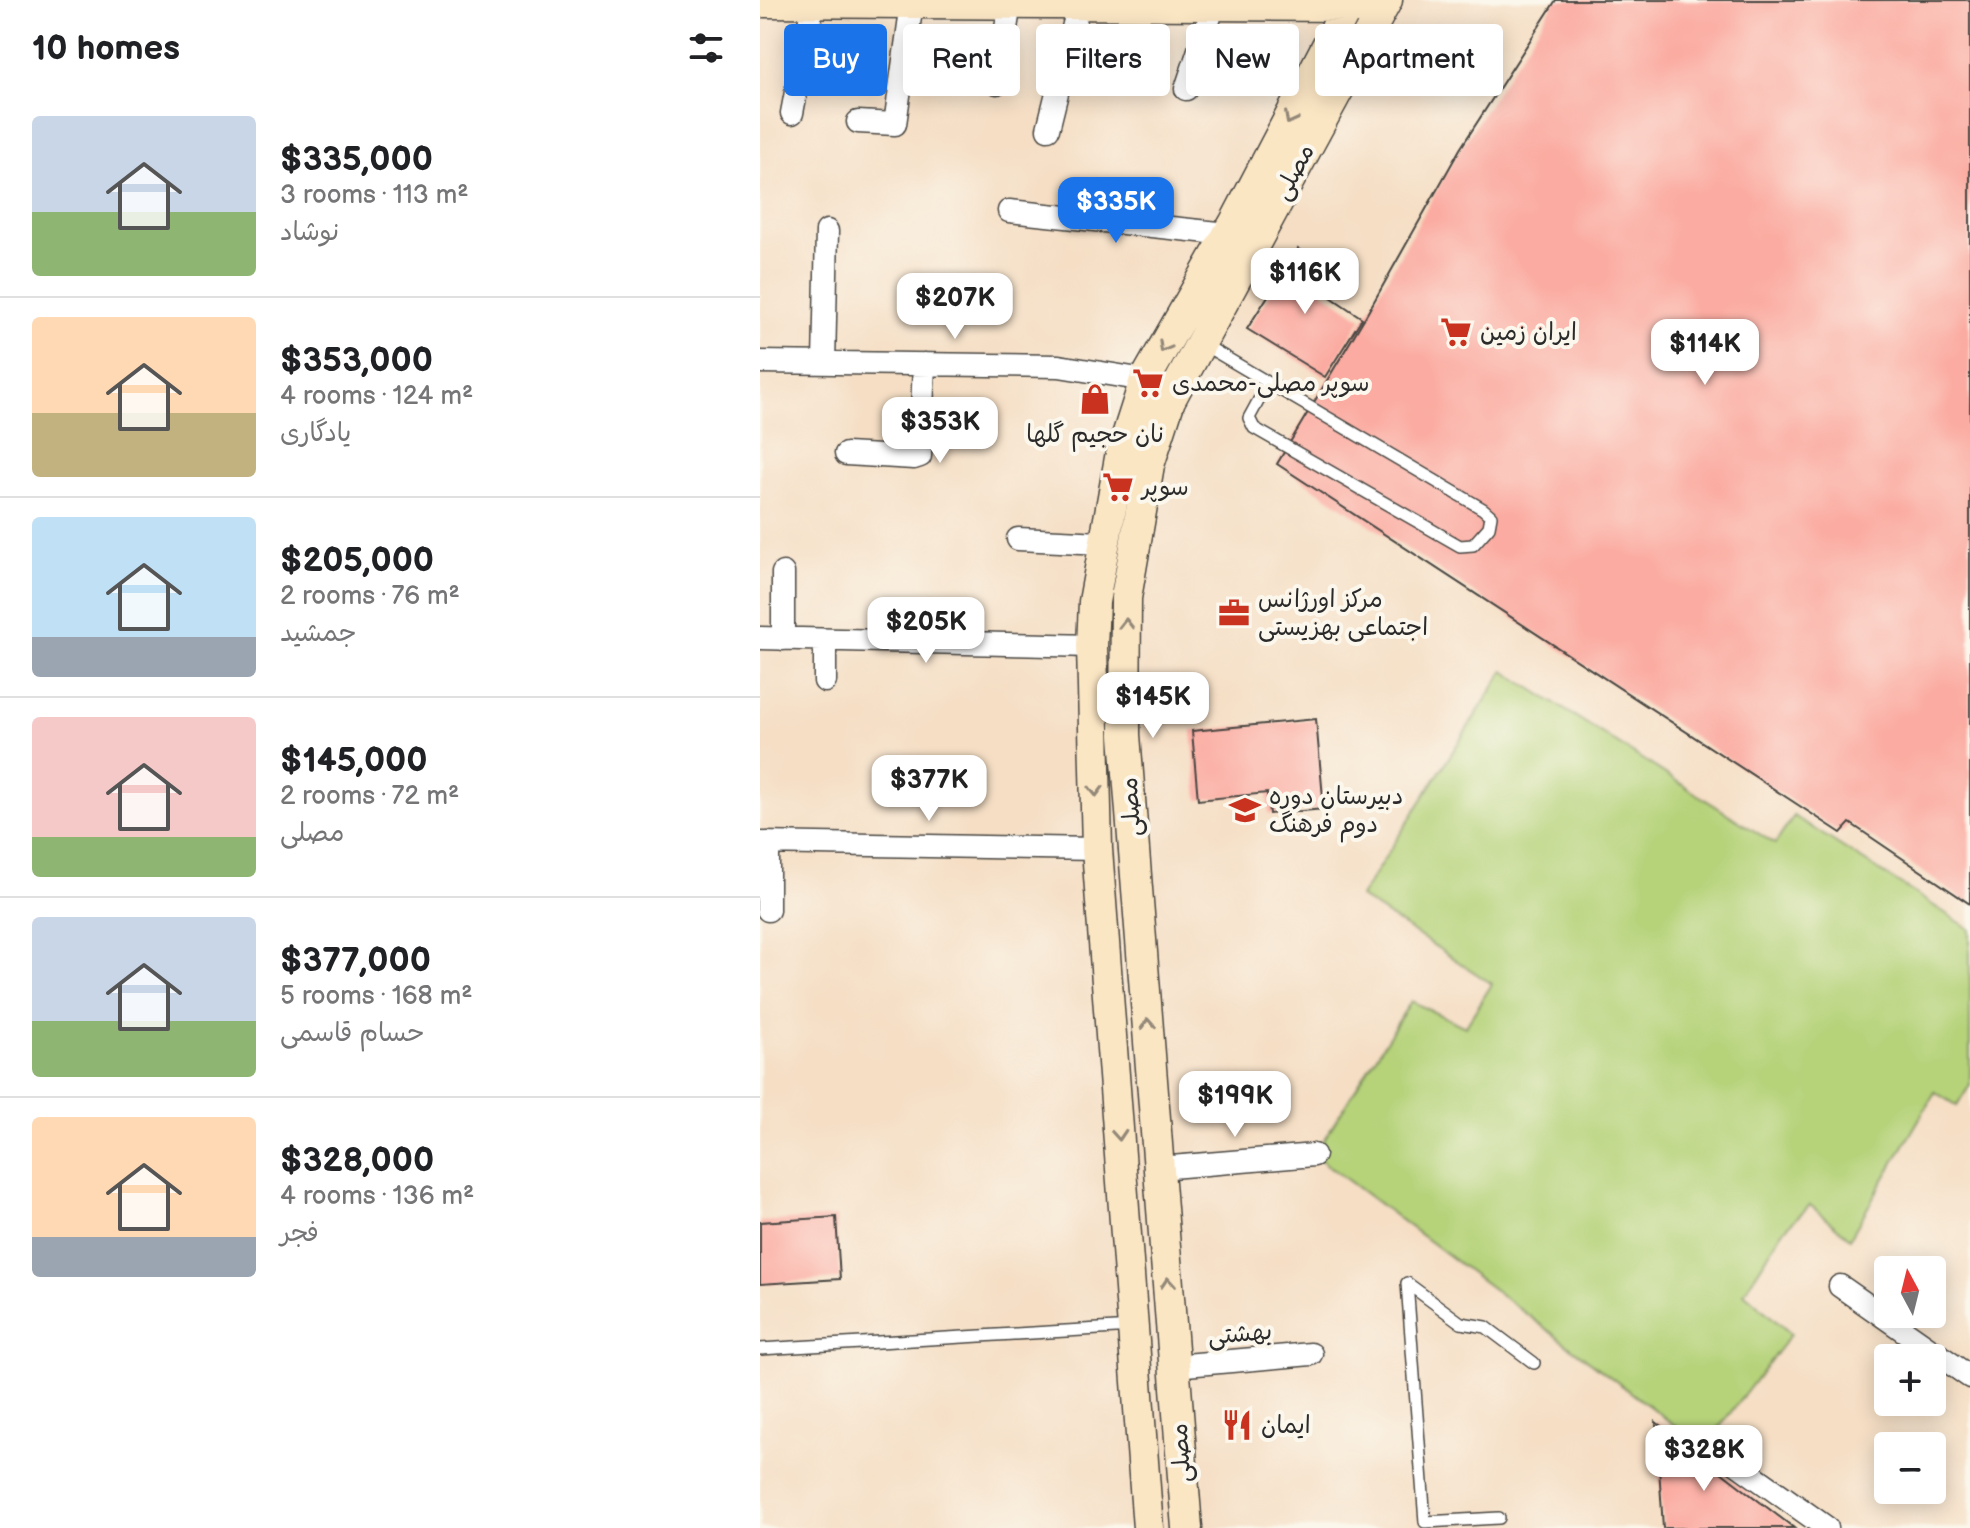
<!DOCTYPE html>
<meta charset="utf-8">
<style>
body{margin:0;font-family:"Balsamiq Sans","Playpen Sans Arabic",sans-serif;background:#f6f6f6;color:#202124;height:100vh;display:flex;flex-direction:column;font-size:30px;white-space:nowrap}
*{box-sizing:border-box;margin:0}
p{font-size:26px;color:#757577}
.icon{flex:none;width:44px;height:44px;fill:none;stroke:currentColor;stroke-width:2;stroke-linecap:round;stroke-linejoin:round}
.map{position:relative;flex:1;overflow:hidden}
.drawer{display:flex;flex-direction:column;background:#fff;width:760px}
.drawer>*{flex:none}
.top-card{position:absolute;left:24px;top:24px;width:760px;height:72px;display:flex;gap:16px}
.needle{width:52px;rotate:353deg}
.tools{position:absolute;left:1114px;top:1256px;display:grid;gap:16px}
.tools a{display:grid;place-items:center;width:72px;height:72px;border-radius:8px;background:#fff;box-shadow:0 4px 20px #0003;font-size:40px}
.price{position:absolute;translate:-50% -68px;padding:0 18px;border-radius:16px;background:#fff;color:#222;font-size:26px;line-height:52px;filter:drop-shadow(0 2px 4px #0008)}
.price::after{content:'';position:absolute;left:50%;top:48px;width:24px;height:18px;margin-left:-12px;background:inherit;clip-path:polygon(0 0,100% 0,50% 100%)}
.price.current{background:#1a73e8;color:#fff}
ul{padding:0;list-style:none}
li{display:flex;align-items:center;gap:24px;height:200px;padding:0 32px}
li+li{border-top:2px solid #e0e0e0}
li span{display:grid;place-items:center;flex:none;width:224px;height:160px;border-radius:8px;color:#555}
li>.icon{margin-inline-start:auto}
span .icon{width:96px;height:96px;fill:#fffc;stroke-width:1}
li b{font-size:34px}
h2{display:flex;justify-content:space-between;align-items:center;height:96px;padding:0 32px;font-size:34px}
.tag{padding:0 28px;border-radius:8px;background:#fff;box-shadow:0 4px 20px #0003;font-size:28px;line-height:72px}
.tag.current{background:#1a73e8;color:#fff}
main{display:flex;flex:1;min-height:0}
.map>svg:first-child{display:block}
.green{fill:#b6d37a;stroke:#707f52;stroke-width:2}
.building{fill:#fbaba1}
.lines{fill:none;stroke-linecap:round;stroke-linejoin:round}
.lane-casing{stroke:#494642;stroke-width:14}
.street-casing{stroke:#494642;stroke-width:25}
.secondary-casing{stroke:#494642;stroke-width:33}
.lane{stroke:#fff;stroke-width:11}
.street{stroke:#fff;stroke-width:22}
.secondary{stroke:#fbe6c4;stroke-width:30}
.oneway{stroke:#938878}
.labels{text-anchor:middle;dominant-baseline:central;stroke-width:8;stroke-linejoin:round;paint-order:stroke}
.street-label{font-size:24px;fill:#2b2b2b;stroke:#fbf7ec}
.poi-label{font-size:24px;fill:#2b2b2b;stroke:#fbf7ec;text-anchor:start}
</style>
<main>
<section class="drawer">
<h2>10 homes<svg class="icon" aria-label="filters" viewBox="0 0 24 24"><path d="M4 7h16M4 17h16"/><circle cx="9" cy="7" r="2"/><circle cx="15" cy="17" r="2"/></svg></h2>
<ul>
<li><span style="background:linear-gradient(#c9d6e8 60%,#8fb573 0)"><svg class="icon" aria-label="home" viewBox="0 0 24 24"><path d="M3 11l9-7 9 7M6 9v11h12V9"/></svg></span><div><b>$335,000</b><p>3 rooms · 113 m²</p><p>نوشاد</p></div></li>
<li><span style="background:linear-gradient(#ffd9b3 60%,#c2b280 0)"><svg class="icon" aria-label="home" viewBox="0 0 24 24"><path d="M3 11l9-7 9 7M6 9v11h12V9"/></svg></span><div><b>$353,000</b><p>4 rooms · 124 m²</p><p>یادگاری</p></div></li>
<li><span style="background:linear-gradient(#bfe0f5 75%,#9aa5b1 0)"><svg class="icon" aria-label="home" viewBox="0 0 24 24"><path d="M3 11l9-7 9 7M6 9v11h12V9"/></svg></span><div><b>$205,000</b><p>2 rooms · 76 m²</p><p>جمشید</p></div></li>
<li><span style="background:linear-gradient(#f6c9c9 75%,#8fb573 0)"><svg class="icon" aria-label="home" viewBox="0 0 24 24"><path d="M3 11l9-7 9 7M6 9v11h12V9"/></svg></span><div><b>$145,000</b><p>2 rooms · 72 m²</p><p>مصلی</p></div></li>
<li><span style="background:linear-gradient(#c9d6e8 65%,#8fb573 0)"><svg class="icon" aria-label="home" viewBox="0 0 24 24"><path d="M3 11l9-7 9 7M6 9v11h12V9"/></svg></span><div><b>$377,000</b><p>5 rooms · 168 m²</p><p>حسام قاسمی</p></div></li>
<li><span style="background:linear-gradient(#ffd9b3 75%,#9aa5b1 0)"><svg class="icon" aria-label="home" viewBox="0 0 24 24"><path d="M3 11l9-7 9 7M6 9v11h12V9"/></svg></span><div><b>$328,000</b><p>4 rooms · 136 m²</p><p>فجر</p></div></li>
</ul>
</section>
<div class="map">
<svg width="1210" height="1528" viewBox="0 0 1210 1528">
<rect width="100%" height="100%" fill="#fbf7ec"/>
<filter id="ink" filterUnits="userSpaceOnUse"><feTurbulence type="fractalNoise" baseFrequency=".0125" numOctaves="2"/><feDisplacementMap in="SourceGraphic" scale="16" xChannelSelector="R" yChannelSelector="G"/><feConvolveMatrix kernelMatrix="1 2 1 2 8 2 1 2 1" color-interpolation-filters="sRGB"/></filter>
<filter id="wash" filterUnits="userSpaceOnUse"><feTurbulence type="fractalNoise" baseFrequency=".006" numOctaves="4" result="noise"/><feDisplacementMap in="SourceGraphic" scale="32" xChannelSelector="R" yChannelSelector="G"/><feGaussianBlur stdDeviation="1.8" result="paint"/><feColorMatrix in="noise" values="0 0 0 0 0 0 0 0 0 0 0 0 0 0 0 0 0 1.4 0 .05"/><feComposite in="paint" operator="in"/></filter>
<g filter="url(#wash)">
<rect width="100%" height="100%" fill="#f5dec4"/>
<path class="green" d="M 744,671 L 1015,844 L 1034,816 L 1210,929 L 1210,1085 L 1197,1106 L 1175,1092 L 1090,1238 L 1050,1205 L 1023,1231 L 984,1293 L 1031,1334 L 944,1447 L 554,1155 L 651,1001 L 705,1027 L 732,984 L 600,897 Z"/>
<g id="blocks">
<path class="building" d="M 796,0 L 1210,0 L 1210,904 L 1090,823 L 1081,833 L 517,464 L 608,312 L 700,149 Z
M 538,249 L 572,271 L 562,291 L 602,318 L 565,377 L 487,329 Z
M 556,719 L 564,809 L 509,814 L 507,793 L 438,800 L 432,731 Z
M 76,1217 L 80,1279 L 0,1284 L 0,1222 Z
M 896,1422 L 1034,1528 L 903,1528 Z"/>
</g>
</g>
<g filter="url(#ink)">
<use href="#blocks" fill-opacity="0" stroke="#494642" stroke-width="2"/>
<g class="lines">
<defs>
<path id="lane" d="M 441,343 L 723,509 L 731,516 L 729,527 L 713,545 L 700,546 L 494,428 L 489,418 L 508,383
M 0,1349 L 373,1327
M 739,1518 L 665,1522 L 647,1283 L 701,1323 L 726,1327 L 774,1363"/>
<path id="street" d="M 237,83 L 250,4
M 426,89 L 454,5
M 32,113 L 53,3
M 98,122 L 135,124 L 152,3
M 288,129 L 319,4
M 249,211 L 468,234
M 0,362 L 299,366 L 385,380
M 64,363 L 67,231
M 86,454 L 154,458 L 160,456 L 164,364
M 258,539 L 343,543
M 0,638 L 332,646
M 23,639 L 23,573
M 65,681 L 65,640
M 0,843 L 337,849
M 8,910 L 8,843
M 399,1168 L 554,1155
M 1080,1286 L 1210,1377
M 414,1366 L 551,1354
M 959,1451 L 1067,1528"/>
<path id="secondary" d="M 0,2 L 588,6 L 603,9
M 388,1528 L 337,849 L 332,646 L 334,602 L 360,458 L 385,380 L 475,222 L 591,0
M 427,1528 L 365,735 L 366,598 L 389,465 L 410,400 L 627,0"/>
</defs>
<use href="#lane" class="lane-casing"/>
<use href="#street" class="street-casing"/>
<use href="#secondary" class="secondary-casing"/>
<use href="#lane" class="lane"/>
<use href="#street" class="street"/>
<use href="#secondary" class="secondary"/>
</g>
<defs><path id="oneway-chevron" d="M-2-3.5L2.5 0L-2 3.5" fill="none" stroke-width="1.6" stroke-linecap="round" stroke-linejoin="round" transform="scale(2)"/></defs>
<g class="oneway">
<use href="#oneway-chevron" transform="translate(530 119) rotate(118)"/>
<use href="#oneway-chevron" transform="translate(404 347) rotate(119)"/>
<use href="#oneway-chevron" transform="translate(366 624) rotate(-90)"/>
<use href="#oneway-chevron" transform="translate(336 791) rotate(89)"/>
<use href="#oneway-chevron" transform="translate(388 1024) rotate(-94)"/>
<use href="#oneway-chevron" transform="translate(359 1135) rotate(86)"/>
<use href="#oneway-chevron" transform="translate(408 1283) rotate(-94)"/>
</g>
</g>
<defs>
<symbol id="supermarket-bare" viewBox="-9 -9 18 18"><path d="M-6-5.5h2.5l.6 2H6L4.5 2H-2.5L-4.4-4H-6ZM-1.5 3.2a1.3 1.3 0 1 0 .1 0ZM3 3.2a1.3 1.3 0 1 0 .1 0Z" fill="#c8321e" stroke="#fbf7ec" stroke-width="2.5" paint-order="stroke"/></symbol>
<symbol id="shop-bare" viewBox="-9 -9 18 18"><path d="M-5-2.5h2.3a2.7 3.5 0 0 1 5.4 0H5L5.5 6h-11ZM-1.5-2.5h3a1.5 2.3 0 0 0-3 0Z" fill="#c8321e" stroke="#fbf7ec" stroke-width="2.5" paint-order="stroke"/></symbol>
<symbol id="office-bare" viewBox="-9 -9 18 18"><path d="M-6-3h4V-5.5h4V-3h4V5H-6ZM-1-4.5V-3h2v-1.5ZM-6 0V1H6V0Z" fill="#c8321e" stroke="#fbf7ec" stroke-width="2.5" paint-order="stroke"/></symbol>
<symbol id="school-bare" viewBox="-9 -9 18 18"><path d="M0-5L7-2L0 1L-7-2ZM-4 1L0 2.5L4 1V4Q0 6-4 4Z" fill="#c8321e" stroke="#fbf7ec" stroke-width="2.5" paint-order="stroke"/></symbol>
<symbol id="restaurant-bare" viewBox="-9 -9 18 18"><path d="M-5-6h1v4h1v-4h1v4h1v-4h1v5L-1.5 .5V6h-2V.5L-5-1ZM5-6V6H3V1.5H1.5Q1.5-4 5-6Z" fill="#c8321e" stroke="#fbf7ec" stroke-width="2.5" paint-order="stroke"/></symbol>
</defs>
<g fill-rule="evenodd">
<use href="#supermarket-bare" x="674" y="310" width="44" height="44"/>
<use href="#supermarket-bare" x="366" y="361" width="44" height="44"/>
<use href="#shop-bare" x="313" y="377" width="44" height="44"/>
<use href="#supermarket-bare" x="336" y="465" width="44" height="44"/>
<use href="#office-bare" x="452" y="591" width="44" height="44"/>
<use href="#school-bare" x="463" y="788" width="44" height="44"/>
<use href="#restaurant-bare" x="455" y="1403" width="44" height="44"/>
</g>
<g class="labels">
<g class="street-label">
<text transform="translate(534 172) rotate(-62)">مصلی</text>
<text transform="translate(371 807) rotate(-94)">مصلی</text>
<text transform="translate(480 1334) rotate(-5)">بهشتی</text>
<text transform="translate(421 1453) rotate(-94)">مصلی</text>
</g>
<g class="poi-label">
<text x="720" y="332">ایران زمین</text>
<text x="412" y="383">سوپر مصلی-محمدی</text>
<text x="335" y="434" text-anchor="middle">نان حجیم گلها</text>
<text x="382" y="487">سوپر</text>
<text x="498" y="599">مرکز اورژانس<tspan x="498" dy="28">اجتماعی بهزیستی</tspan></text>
<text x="509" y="796">دبیرستان دوره<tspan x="509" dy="28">دوم فرهنگ</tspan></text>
<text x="501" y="1425">ایمان</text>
</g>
</g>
</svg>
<div class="tools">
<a><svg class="needle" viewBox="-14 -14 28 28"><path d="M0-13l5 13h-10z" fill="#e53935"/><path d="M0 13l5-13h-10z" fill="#757577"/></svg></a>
<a>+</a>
<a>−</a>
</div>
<b class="price current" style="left:356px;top:245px">$335K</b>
<b class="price" style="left:545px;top:316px">$116K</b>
<b class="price" style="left:195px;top:341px">$207K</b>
<b class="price" style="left:945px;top:387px">$114K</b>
<b class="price" style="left:180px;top:465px">$353K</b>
<b class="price" style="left:166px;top:665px">$205K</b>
<b class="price" style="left:393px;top:740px">$145K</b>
<b class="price" style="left:169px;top:823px">$377K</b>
<b class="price" style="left:475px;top:1139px">$199K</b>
<b class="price" style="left:944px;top:1493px">$328K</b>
<div class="top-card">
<a class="tag current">Buy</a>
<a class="tag">Rent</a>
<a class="tag">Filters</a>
<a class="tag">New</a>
<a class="tag">Apartment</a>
</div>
</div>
</main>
